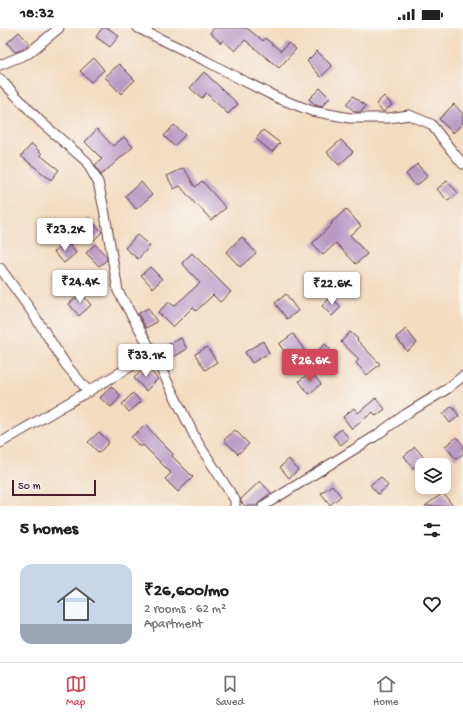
<!DOCTYPE html>
<meta charset="utf-8">
<style>
body{margin:0;font-family:"Gochi Hand",sans-serif;background:#f6f6f6;color:#202124;height:100vh;display:flex;flex-direction:column;font-size:15px;white-space:nowrap}
*{box-sizing:border-box;margin:0}
p{font-size:13px;color:#757577}
.icon{flex:none;width:22px;height:22px;fill:none;stroke:currentColor;stroke-width:2;stroke-linecap:round;stroke-linejoin:round}
.map{position:relative;height:478px;overflow:hidden}
.side{display:flex;flex-direction:column;background:#fff;flex:1}
.side>*{flex:none}
.tools{position:absolute;left:415px;top:430px;display:grid;gap:8px}
.tools a{display:grid;place-items:center;width:36px;height:36px;border-radius:8px;background:#fff;box-shadow:0 2px 6px #0003;font-size:20px}
.scale{position:absolute;left:12px;bottom:10px;width:84px;box-sizing:border-box;padding-left:4px;border:2px solid #4a1f2b;border-top:0;font-size:11px;line-height:14px;white-space:nowrap;color:#4a1f2b;-webkit-text-stroke:3px #f6f6f2;paint-order:stroke}
.price{position:absolute;translate:-50% -34px;padding:0 9px;border-radius:4px;background:#fff;color:#222;font-size:13px;line-height:26px;filter:drop-shadow(0 1px 2px #0008)}
.price::after{content:'';position:absolute;left:50%;top:24px;width:12px;height:9px;margin-left:-6px;background:inherit;clip-path:polygon(0 0,100% 0,50% 100%)}
.price.current{background:#d1495b;color:#fff}
ul{padding:0;list-style:none}
li{display:flex;align-items:center;gap:12px;height:100px;padding:0 20px}
li span{display:grid;place-items:center;flex:none;width:112px;height:80px;border-radius:12px;color:#555}
li>.icon{margin-inline-start:auto}
span .icon{width:48px;height:48px;fill:#fffc;stroke-width:1}
li b{font-size:17px}
h2{display:flex;justify-content:space-between;align-items:center;height:48px;padding:0 20px;font-size:17px}
.status{display:flex;justify-content:space-between;align-items:center;height:28px;padding:0 20px;background:#fff;direction:ltr}
.status svg{height:11px;fill:currentColor}
.tab-bar{display:flex;justify-content:space-around;align-items:center;height:56px;border-top:1px solid #e0e0e0;background:#fff;font-size:11px;color:#757577}
.tab-bar a{display:grid;justify-items:center;gap:2px}
.tab-bar .current{color:#d1495b}
.map>svg:first-child{display:block}
.building{fill:#ba99c4}
.lines{fill:none;stroke-linecap:round;stroke-linejoin:round}
.minor-casing{stroke:#643b41;stroke-width:11}
.minor{stroke:#fff;stroke-width:9}
</style>
<div class="status"><b>18:32</b><svg viewBox="0 0 49 12"><path d="M0 12V9h3v3zM5 12V6h3v6zM10 12V3h3v9zM15 12V0h3v12zM26 1h20v11H26zM47 4h2v5h-2z"/></svg></div>
<div class="map">
<svg width="463" height="478" viewBox="0 0 463 478">
<rect width="100%" height="100%" fill="#f6f6f2"/>
<filter id="ink" filterUnits="userSpaceOnUse"><feTurbulence type="fractalNoise" baseFrequency=".025" numOctaves="2"/><feDisplacementMap in="SourceGraphic" scale="8" xChannelSelector="R" yChannelSelector="G"/><feConvolveMatrix kernelMatrix="1 2 1 2 8 2 1 2 1" color-interpolation-filters="sRGB"/></filter>
<filter id="wash" filterUnits="userSpaceOnUse"><feTurbulence type="fractalNoise" baseFrequency=".012" numOctaves="4" result="noise"/><feDisplacementMap in="SourceGraphic" scale="16" xChannelSelector="R" yChannelSelector="G"/><feGaussianBlur stdDeviation="0.9" result="paint"/><feColorMatrix in="noise" values="0 0 0 0 0 0 0 0 0 0 0 0 0 0 0 0 0 1.4 0 .05"/><feComposite in="paint" operator="in"/></filter>
<g filter="url(#wash)">
<rect width="100%" height="100%" fill="#f4dcc0"/>
<g id="blocks">
<path class="building" d="M 102,0 L 108,0 L 119,8 L 110,19 L 96,9 Z
M 214,0 L 247,0 L 263,13 L 265,10 L 281,23 L 288,15 L 296,21 L 279,40 L 245,12 L 235,23 L 223,12 L 221,15 L 210,5 Z
M 19,4 L 29,15 L 22,22 L 15,24 L 7,15 Z
M 317,23 L 332,38 L 321,49 L 307,33 Z
M 94,30 L 104,42 L 91,54 L 80,43 Z
M 119,36 L 135,52 L 121,66 L 105,49 Z
M 204,44 L 238,76 L 228,86 L 206,65 L 202,70 L 190,60 Z
M 320,60 L 330,70 L 321,79 L 315,77 L 309,71 Z
M 353,68 L 366,78 L 361,84 L 355,84 L 346,76 Z
M 384,68 L 392,77 L 383,84 L 376,76 Z
M 454,76 L 463,86 L 463,95 L 453,105 L 439,91 Z
M 174,97 L 185,107 L 174,118 L 164,108 Z
M 97,101 L 113,118 L 124,109 L 133,119 L 101,147 L 95,137 L 102,131 L 85,114 Z
M 263,102 L 280,115 L 272,124 L 256,111 Z
M 341,112 L 353,124 L 339,137 L 327,124 Z
M 32,116 L 42,126 L 40,127 L 59,142 L 51,152 L 21,128 Z
M 417,136 L 428,148 L 416,158 L 406,146 Z
M 184,140 L 195,159 L 202,153 L 226,180 L 211,192 L 198,177 L 197,178 L 180,158 L 174,161 L 167,148 Z
M 447,153 L 458,165 L 448,173 L 437,161 Z
M 141,154 L 152,167 L 136,181 L 125,168 Z
M 346,181 L 361,198 L 350,207 L 367,226 L 356,236 L 336,215 L 323,227 L 312,216 L 332,196 L 331,195 Z
M 89,190 L 102,204 L 91,215 L 78,202 Z
M 137,207 L 150,218 L 138,231 L 125,220 Z
M 242,209 L 256,225 L 240,239 L 226,224 Z
M 66,213 L 76,225 L 64,235 L 54,224 Z
M 95,216 L 106,228 L 107,232 L 99,238 L 86,225 Z
M 192,225 L 231,264 L 220,274 L 213,267 L 196,283 L 193,279 L 173,299 L 158,284 L 169,274 L 174,278 L 200,255 L 182,235 Z
M 150,239 L 162,251 L 153,260 L 141,247 Z
M 81,265 L 91,277 L 79,288 L 69,276 Z
M 286,266 L 298,283 L 287,291 L 275,275 Z
M 331,269 L 341,279 L 332,288 L 322,278 Z
M 148,280 L 157,294 L 146,300 L 138,286 Z
M 406,301 L 417,315 L 407,323 L 396,309 Z
M 350,304 L 358,311 L 357,312 L 380,336 L 367,347 L 356,335 L 359,331 L 341,314 Z
M 293,306 L 305,323 L 291,333 L 279,316 Z
M 181,310 L 187,321 L 172,330 L 166,318 Z
M 263,313 L 269,325 L 252,335 L 245,324 Z
M 325,316 L 336,328 L 323,340 L 312,328 Z
M 207,319 L 217,334 L 205,342 L 195,326 Z
M 146,338 L 158,351 L 146,363 L 134,350 Z
M 311,344 L 321,356 L 309,366 L 299,353 Z
M 111,358 L 121,368 L 111,379 L 100,370 Z
M 133,365 L 141,374 L 129,384 L 122,376 Z
M 376,370 L 385,381 L 376,388 L 373,384 L 352,401 L 343,389 L 354,380 L 358,385 Z
M 452,378 L 459,388 L 450,395 L 443,386 Z
M 146,397 L 158,411 L 173,426 L 172,428 L 193,449 L 178,464 L 165,451 L 171,445 L 143,417 L 140,419 L 131,409 Z
M 341,401 L 349,410 L 341,417 L 333,408 Z
M 235,402 L 249,416 L 238,426 L 224,412 Z
M 99,404 L 109,414 L 99,425 L 88,414 Z
M 457,409 L 463,417 L 463,426 L 456,431 L 445,418 Z
M 415,419 L 425,431 L 413,440 L 404,428 Z
M 289,431 L 298,442 L 289,450 L 280,439 Z
M 381,449 L 388,458 L 378,466 L 370,457 Z
M 260,453 L 271,465 L 260,473 L 257,478 L 245,478 L 241,474 L 241,471 Z
M 332,457 L 341,468 L 330,477 L 321,465 Z
M 443,465 L 453,478 L 425,478 Z"/>
</g>
</g>
<g filter="url(#ink)">
<use href="#blocks" fill-opacity="0" stroke="#643b41" stroke-width="1"/>
<g class="lines">
<defs>
<path id="minor" d="M 138,0 L 206,33 L 242,52 L 278,70 L 312,83 L 350,90 L 389,90 L 409,87 L 431,96 L 452,123 L 463,136
M 0,37 L 29,25 L 59,0
M 0,51 L 41,94 L 86,133 L 98,154 L 104,181 L 118,263 L 154,327 L 133,337 L 0,415
M 0,240 L 30,281 L 66,337 L 89,364
M 154,327 L 198,415 L 235,472 L 235,478
M 263,478 L 374,409 L 406,386 L 447,361 L 463,348"/>
</defs>
<use href="#minor" class="minor-casing"/>
<use href="#minor" class="minor"/>
</g>
</g>
</svg>
<div class="tools">
<a><svg class="icon" aria-label="layers" viewBox="0 0 24 24"><path d="M12 4l9 5-9 5-9-5zM3 14l9 5 9-5"/></svg></a>
</div>
<div class="scale">50 m</div>
<b class="price" style="left:65px;top:224px">₹23.2K</b>
<b class="price" style="left:80px;top:276px">₹24.4K</b>
<b class="price" style="left:332px;top:278px">₹22.6K</b>
<b class="price" style="left:146px;top:350px">₹33.1K</b>
<b class="price current" style="left:310px;top:355px">₹26.6K</b>
</div>
<section class="side">
<h2>5 homes<svg class="icon" aria-label="filters" viewBox="0 0 24 24"><path d="M4 7h16M4 17h16"/><circle cx="9" cy="7" r="2"/><circle cx="15" cy="17" r="2"/></svg></h2>
<ul>
<li><span style="background:linear-gradient(#c9d6e8 75%,#9aa5b1 0)"><svg class="icon" aria-label="home" viewBox="0 0 24 24"><path d="M3 11l9-7 9 7M6 9v11h12V9"/></svg></span><div><b>₹26,600/mo</b><p>2 rooms · 62 m²</p><p>Apartment</p></div><svg class="icon" aria-label="heart" viewBox="0 0 24 24"><path d="M12 20l-8-8c-3-5 5-10 8-4 3-6 11-1 8 4z"/></svg></li>
</ul>
</section>
<nav class="tab-bar">
<a class="current"><svg class="icon" aria-label="map" viewBox="0 0 24 24"><path d="M3 6l6-2 6 2 6-2v14l-6 2-6-2-6 2zM9 4v14M15 6v14"/></svg>Map</a>
<a><svg class="icon" aria-label="saved" viewBox="0 0 24 24"><path d="M7 4h10v16l-5-4-5 4z"/></svg>Saved</a>
<a><svg class="icon" aria-label="home" viewBox="0 0 24 24"><path d="M3 11l9-7 9 7M6 9v11h12V9"/></svg>Home</a>
</nav>
